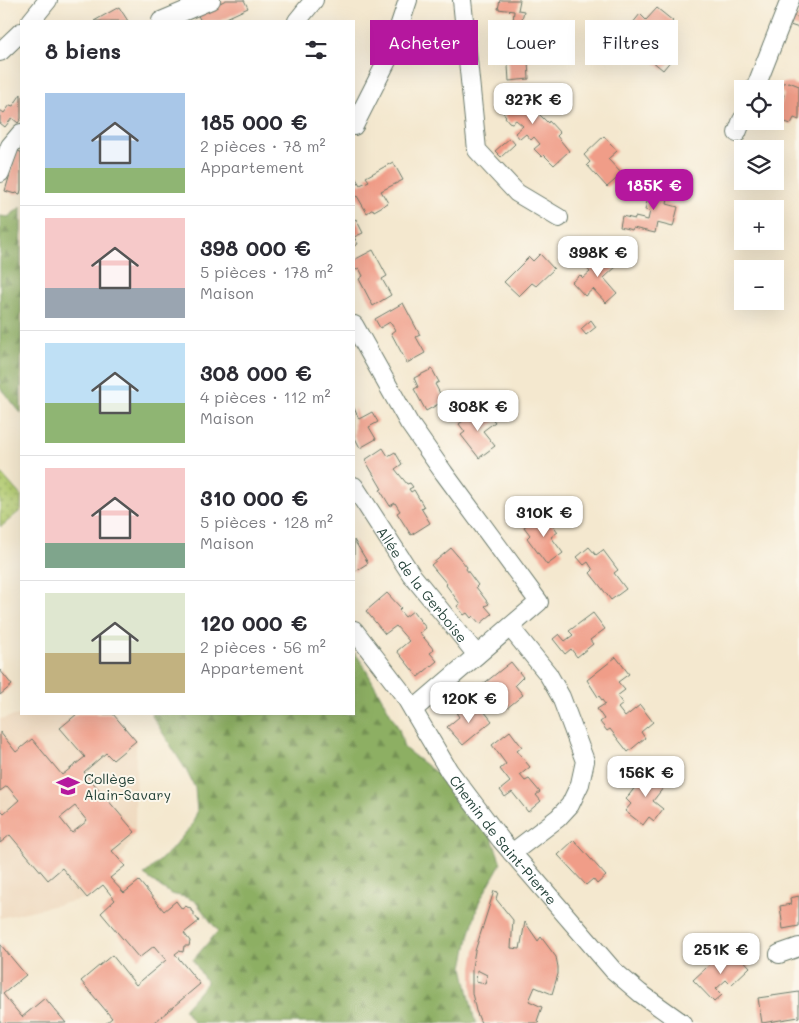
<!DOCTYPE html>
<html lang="fr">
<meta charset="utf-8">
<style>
body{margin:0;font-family:Mali,sans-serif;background:#f7f7f7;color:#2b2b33;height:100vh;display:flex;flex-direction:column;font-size:19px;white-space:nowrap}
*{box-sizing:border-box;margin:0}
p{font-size:16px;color:#7c7c81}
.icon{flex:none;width:28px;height:28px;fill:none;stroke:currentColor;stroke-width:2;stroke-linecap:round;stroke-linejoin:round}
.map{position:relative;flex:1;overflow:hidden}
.panel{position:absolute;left:20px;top:20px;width:335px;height:695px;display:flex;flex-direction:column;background:#fff;border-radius:0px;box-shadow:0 5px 20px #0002}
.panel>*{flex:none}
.guide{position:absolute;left:370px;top:20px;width:354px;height:45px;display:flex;gap:10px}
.buttons{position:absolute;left:734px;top:80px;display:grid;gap:10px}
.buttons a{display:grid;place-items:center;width:50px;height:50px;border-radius:0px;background:#fff;box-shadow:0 5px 20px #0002;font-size:25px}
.price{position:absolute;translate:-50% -42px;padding:0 11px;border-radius:10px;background:#fff;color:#222;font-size:16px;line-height:32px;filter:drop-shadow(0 1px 2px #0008)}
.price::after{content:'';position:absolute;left:50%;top:30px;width:15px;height:11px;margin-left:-8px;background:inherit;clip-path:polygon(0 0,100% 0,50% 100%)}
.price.on{background:#b5179e;color:#fff}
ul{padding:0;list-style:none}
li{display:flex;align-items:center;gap:15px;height:125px;padding:0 25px}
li+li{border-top:1px solid #e1e1e2}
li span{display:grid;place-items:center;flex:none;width:140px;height:100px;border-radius:0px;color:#555}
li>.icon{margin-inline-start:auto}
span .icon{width:60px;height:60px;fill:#fffc;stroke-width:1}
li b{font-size:21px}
h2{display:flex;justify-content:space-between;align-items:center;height:60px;padding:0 25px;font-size:21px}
.chip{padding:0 18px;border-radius:0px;background:#fff;box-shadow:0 5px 20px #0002;font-size:18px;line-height:45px}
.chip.on{background:#b5179e;color:#fff}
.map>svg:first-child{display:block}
.built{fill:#eed7bb}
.grass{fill:url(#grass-dots);stroke:#688452}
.forest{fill:url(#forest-firs);stroke:#56764c}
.building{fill:#f09d88;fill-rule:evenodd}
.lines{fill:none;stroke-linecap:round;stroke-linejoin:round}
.street-casing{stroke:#6a796a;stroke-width:20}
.street{stroke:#fff;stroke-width:18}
.labels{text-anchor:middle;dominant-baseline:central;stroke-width:4;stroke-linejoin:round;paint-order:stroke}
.street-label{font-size:14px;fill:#1f3d34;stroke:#fbf7ec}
.poi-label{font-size:14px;fill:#1f3d34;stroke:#fbf7ec;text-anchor:start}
</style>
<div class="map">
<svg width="799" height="1023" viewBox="0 0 799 1023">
<defs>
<pattern id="grass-dots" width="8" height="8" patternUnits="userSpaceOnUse" patternTransform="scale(1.25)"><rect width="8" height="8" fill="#b2cb71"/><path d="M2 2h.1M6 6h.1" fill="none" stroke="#90a65e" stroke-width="1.8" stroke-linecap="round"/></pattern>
<pattern id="forest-firs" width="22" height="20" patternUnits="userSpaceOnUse" patternTransform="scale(1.25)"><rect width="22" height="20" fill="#8daf63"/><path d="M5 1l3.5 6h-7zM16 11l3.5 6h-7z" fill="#739052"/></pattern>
</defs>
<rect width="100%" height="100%" fill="#fbf7ec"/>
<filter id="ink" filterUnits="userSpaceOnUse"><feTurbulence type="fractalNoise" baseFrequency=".02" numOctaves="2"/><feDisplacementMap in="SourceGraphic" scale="10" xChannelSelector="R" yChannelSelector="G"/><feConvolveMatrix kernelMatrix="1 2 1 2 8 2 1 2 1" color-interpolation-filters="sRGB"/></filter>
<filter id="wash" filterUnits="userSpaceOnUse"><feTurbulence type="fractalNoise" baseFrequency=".0096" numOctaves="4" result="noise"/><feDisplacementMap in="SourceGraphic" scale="20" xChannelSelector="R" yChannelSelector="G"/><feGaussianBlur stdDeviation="1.12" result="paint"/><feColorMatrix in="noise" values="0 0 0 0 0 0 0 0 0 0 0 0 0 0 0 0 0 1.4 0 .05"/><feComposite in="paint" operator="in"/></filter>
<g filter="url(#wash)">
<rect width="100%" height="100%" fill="#f4e8cf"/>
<path class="built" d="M 23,714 L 113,714 L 136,741 L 135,832 L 110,878 L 87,898 L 0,918 L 0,719 Z"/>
<path class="grass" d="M 0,472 L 21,496 L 21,510 L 2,526 L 0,526 Z"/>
<path class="forest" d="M 21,207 L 21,413 L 0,388 L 0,216 L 8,217 Z
M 354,652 L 361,661 L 399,729 L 404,748 L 431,769 L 448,781 L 485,819 L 501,863 L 479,902 L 470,933 L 463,967 L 474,1018 L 477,1023 L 194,1023 L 184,1009 L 207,983 L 193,960 L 218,931 L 195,901 L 185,897 L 171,894 L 144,875 L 171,850 L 192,825 L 197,812 L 195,788 L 186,770 L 151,714 L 354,714 Z"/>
<g id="blocks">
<path class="building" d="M 226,0 L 244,0 L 248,8 L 220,21 L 201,21 L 197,14 Z
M 500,0 L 520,0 L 518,10 L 524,11 L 521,23 L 513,22 L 514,11 L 498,9 Z
M 119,7 L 128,21 L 94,21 Z
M 657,8 L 673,21 L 663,32 L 661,30 L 651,41 L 672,59 L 663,70 L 640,51 L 638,53 L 627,43 L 634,34 L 628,29 L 640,14 L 646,20 Z
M 794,16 L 799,18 L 799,28 L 790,25 Z
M 532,39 L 534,59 L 528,60 L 529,79 L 509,81 L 507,51 L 512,51 L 511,41 Z
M 789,82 L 799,86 L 799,120 L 794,118 L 791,124 L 776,119 L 784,95 L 779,89 L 780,85 L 783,83 Z
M 527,88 L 535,96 L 530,101 L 540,111 L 538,113 L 548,123 L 549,121 L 560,133 L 557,136 L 569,151 L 554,165 L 544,155 L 542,157 L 534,149 L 540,144 L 534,137 L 531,140 L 526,134 L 520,139 L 515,133 L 523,126 L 516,120 L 512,123 L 509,122 L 505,117 L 506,116 L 496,105 L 510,91 L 517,98 Z
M 21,94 L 21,119 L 18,123 L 12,118 L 5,127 L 0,123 L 0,110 L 4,113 L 10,105 L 13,106 Z
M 604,136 L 617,151 L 608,159 L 622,174 L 607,187 L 587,165 L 590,162 L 584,155 Z
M 510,138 L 515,144 L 501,157 L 495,151 Z
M 17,151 L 21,152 L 21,190 L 20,194 L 16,193 L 15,194 L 5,191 Z
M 393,162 L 403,180 L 381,191 L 388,203 L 374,211 L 373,209 L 367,213 L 357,196 L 354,198 L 354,178 L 355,177 L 360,185 L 369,181 L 366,177 Z
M 652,181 L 671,185 L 667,204 L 678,207 L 673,227 L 657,223 L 655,233 L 633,228 L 632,230 L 620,227 L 622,216 L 635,219 L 635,217 L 648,220 L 650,211 L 645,210 Z
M 356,219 L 363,233 L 354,237 L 358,244 L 354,246 L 354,220 Z
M 373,250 L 387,276 L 382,279 L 391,295 L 373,306 L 359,279 L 363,276 L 359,268 L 354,271 L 354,260 Z
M 605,250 L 618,265 L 604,278 L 617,293 L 606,303 L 593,289 L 585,296 L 572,282 L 580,275 L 583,278 L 590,272 L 586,267 Z
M 540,254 L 554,269 L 536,286 L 532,283 L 519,296 L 504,282 L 529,257 L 533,261 Z
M 403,303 L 420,335 L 416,337 L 425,353 L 407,363 L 391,333 L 395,330 L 390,322 L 380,328 L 375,319 Z
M 591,320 L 596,327 L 586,335 L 581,329 Z
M 432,369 L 439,382 L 435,384 L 444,401 L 426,411 L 414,389 L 418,387 L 414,378 Z
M 482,406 L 495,422 L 483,431 L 495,446 L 479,458 L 461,435 L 465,432 L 459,424 Z
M 354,408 L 359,419 L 372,412 L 378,422 L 369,427 L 376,439 L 360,448 L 354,436 Z
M 383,448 L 388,456 L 395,452 L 402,464 L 395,469 L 407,484 L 410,483 L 413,487 L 409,489 L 411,492 L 414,490 L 424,507 L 421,508 L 430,523 L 411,535 L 397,513 L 400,511 L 395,503 L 390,506 L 380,490 L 382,489 L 365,460 Z
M 543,512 L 558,532 L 551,537 L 563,553 L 547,565 L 527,538 L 530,535 L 524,527 Z
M 354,540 L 368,563 L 354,572 Z
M 589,547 L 596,555 L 603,550 L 618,570 L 614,573 L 626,589 L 611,600 L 590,573 L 593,570 L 588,562 L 584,565 L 577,557 Z
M 451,548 L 467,567 L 466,569 L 478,585 L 476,587 L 489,604 L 485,606 L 492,614 L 480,624 L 473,616 L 471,618 L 467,613 L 464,615 L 457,606 L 460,604 L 446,585 L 447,584 L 431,565 Z
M 387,593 L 401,608 L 399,610 L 405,617 L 413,611 L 426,628 L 420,633 L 434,650 L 430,653 L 437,661 L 418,677 L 397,651 L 409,641 L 396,626 L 385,634 L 366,611 Z
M 593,613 L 605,629 L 590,640 L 593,644 L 577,657 L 571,649 L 565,654 L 553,639 L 559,634 L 565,641 L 573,635 L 569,631 Z
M 616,657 L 629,674 L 618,682 L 625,690 L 617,696 L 623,704 L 618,708 L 625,717 L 640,705 L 653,722 L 641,732 L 645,738 L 628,752 L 610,729 L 607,731 L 600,722 L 604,719 L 597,709 L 605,704 L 599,696 L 598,697 L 587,680 Z
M 511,662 L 523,677 L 515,685 L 523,695 L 506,709 L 496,697 L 493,699 L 496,702 L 491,706 L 477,689 Z
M 0,670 L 12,685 L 0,695 Z
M 468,705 L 473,711 L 480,706 L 492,721 L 463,745 L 447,727 L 459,717 L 457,714 Z
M 77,714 L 113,714 L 136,741 L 113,760 L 106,753 L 84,772 L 135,832 L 112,851 L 125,866 L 110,878 L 124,893 L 139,881 L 164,911 L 176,901 L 182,909 L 186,906 L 187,907 L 191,908 L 191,911 L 194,912 L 194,915 L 199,921 L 184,933 L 190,941 L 189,946 L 184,946 L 183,952 L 179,951 L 175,954 L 200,984 L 155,1022 L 155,1023 L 106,1023 L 112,1018 L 81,981 L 112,955 L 136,985 L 166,960 L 154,946 L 139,958 L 101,913 L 115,900 L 103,885 L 87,898 L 62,868 L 48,880 L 10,835 L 0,843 L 0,809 L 4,813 L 19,800 L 7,786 L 0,791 L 0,732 L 16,752 L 32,739 L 62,775 L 85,757 L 60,728 ZM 75,806 L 87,821 L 72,833 L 60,818 Z
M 510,731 L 522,747 L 517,751 L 530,767 L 520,775 L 525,781 L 529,779 L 540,792 L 536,795 L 541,801 L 528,812 L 512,792 L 505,797 L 500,790 L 510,782 L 500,769 L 506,764 L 492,745 Z
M 649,769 L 667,783 L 653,801 L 663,809 L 654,821 L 649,817 L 643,825 L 625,811 L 631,804 L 626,799 Z
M 574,840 L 606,876 L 597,884 L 593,879 L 586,885 L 558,855 Z
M 494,891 L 498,892 L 496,899 L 513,920 L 511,948 L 520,949 L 525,922 L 538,941 L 541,937 L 556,957 L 558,967 L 558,974 L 552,994 L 535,987 L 529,1001 L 542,1007 L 537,1021 L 539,1023 L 481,1023 L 476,1011 L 472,993 L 472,967 L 475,951 ZM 477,970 L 487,975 L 485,984 L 476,982 Z
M 799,896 L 799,926 L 783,929 L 780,906 L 791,904 L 790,898 Z
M 0,944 L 26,975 L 3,994 L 22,1017 L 45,998 L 66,1023 L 0,1023 Z
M 737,953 L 750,967 L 731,985 L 726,980 L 716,989 L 722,995 L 714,1002 L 693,980 L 719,956 L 726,963 Z
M 799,992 L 799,1017 L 762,1023 L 758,998 Z"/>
</g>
</g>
<g filter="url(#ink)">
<use href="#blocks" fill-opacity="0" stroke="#6a796a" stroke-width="1"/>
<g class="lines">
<defs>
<g id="street">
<path d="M 462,0 L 477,150 L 517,193 L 559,218"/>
<path d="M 31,21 L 48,0"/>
<path d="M 161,21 L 211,0"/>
<path d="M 297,21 L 314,0"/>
<path d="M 0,52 L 21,32"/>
<path d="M 755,89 L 790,0"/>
<path d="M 354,126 L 389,57 L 408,0"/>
<path d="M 737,133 L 742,120"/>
<path d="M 0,173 L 10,146 L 21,133"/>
<path d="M 354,325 L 409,423 L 444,473 L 539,602 L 413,710"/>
<path id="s1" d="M 354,486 L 411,574 L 477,655"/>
<path d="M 510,627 L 548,674 L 561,697 L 585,761 L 580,784 L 570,805 L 558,818 L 512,853"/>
<path id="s2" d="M 354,630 L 404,695 L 449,771 L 501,840 L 613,970 L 640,993 L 682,1023"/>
<path d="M 779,954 L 799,947"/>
</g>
</defs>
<use href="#street" class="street-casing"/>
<use href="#street" class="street"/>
</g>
</g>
<defs>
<symbol id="school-bare" viewBox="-9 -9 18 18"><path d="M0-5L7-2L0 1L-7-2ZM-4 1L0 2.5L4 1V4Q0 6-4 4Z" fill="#b5179e" stroke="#fbf7ec" stroke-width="2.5" paint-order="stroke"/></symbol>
</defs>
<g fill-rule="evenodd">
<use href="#school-bare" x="52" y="770" width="32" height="32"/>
</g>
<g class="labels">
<g class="street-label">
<text stroke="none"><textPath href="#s1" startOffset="120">Allée de la Gerboise</textPath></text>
<text stroke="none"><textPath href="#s2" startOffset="258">Chemin de Saint-Pierre</textPath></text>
</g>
<g class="poi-label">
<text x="84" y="778">Collège<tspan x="84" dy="16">Alain-Savary</tspan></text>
</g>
</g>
</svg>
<div class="buttons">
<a><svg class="icon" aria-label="locate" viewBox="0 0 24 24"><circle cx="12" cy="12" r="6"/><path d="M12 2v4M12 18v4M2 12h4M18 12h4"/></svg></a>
<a><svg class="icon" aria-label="layers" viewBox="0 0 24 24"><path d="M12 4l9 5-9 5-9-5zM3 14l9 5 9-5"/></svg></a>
<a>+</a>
<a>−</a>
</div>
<b class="price" style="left:533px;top:125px">327K €</b>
<b class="price on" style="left:654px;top:211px">185K €</b>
<b class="price" style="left:598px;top:278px">398K €</b>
<b class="price" style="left:478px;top:432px">308K €</b>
<b class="price" style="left:544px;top:538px">310K €</b>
<b class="price" style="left:469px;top:724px">120K €</b>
<b class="price" style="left:646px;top:798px">156K €</b>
<b class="price" style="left:721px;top:975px">251K €</b>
<div class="guide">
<a class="chip on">Acheter</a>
<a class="chip">Louer</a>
<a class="chip">Filtres</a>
</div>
<section class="panel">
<h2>8 biens<svg class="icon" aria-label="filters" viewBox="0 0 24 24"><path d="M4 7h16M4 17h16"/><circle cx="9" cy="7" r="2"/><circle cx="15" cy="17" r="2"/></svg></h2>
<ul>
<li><span style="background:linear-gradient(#a9c7e8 75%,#8fb573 0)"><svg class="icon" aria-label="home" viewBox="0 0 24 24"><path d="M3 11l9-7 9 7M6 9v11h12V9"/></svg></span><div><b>185 000 €</b><p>2 pièces · 78 m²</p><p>Appartement</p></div></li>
<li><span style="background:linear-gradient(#f6c9c9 70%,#9aa5b1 0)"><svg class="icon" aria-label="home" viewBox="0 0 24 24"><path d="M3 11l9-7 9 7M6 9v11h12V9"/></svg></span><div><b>398 000 €</b><p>5 pièces · 178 m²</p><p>Maison</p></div></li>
<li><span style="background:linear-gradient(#bfe0f5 60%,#8fb573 0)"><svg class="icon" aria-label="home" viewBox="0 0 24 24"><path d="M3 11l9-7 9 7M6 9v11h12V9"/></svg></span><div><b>308 000 €</b><p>4 pièces · 112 m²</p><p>Maison</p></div></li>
<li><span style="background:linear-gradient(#f6c9c9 75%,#7fa58c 0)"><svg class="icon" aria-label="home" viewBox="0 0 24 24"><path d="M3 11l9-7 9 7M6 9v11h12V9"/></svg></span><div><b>310 000 €</b><p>5 pièces · 128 m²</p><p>Maison</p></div></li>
<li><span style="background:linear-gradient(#dfe7d0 60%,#c2b280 0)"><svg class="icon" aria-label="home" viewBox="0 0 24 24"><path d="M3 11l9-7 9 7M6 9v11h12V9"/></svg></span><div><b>120 000 €</b><p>2 pièces · 56 m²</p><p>Appartement</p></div></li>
</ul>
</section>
</div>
